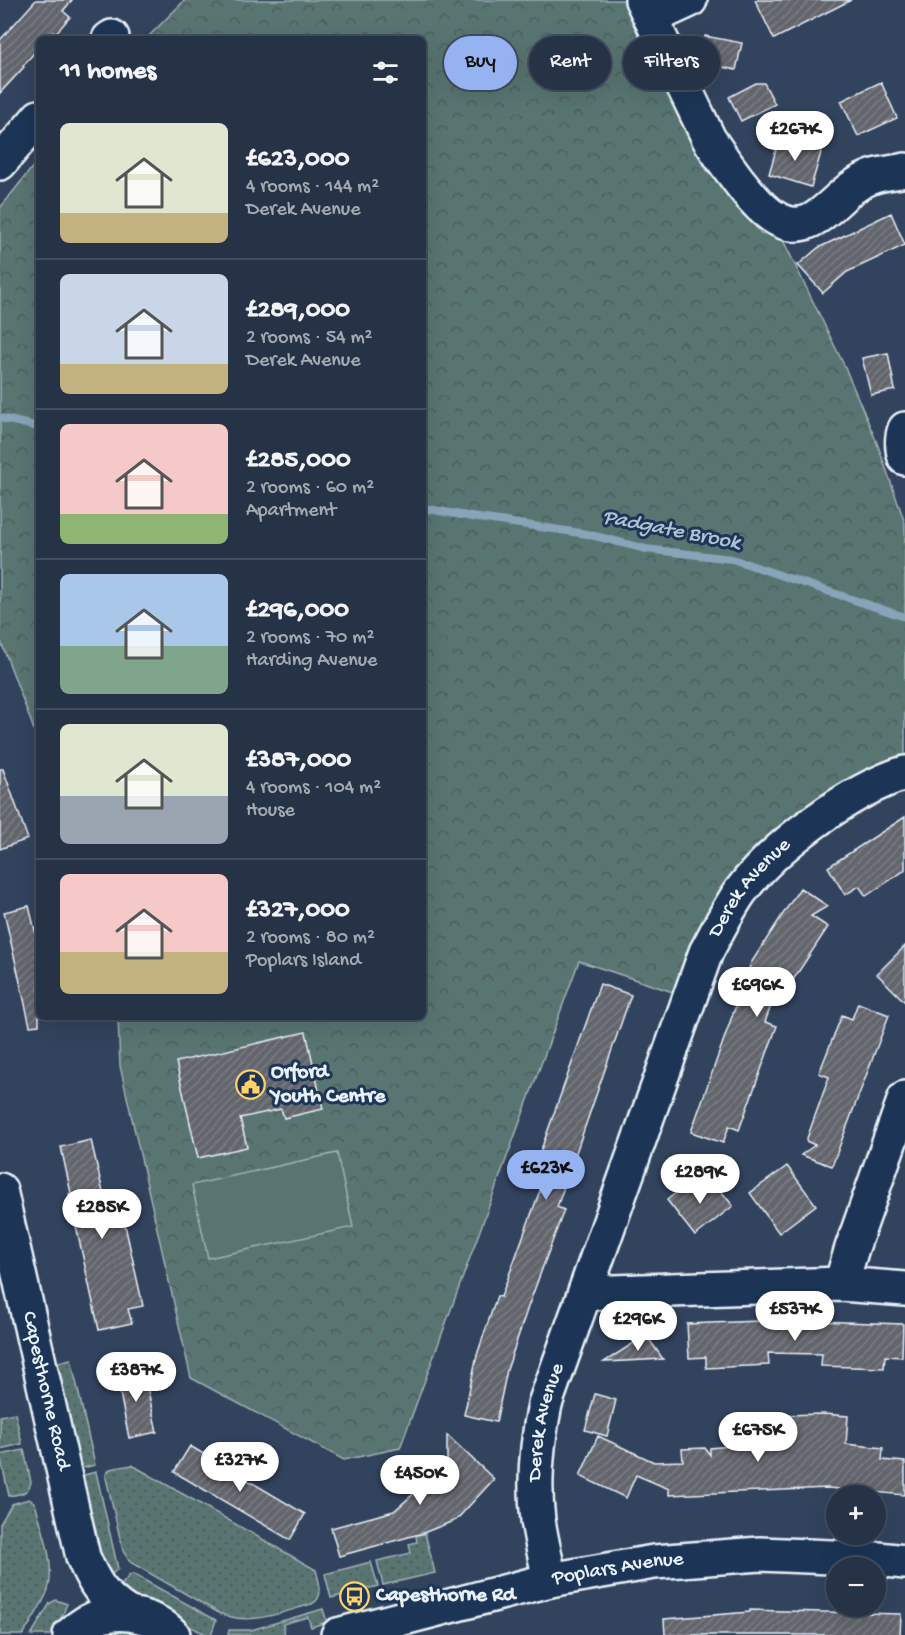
<!DOCTYPE html>
<meta charset="utf-8">
<style>
body{margin:0;font-family:"Gochi Hand",sans-serif;background:#2e3a4d;color:#f1f3f6;height:100vh;display:flex;flex-direction:column;font-size:22px;white-space:nowrap}
*{box-sizing:border-box;margin:0}
p{font-size:20px;color:#a4aab3}
.icon{flex:none;width:33px;height:33px;fill:none;stroke:currentColor;stroke-width:2;stroke-linecap:round;stroke-linejoin:round}
.map{position:relative;flex:1;overflow:hidden}
.panel{position:absolute;left:36px;top:36px;width:390px;height:984px;display:flex;flex-direction:column;background:#263246;border-radius:9px;box-shadow:0 6px 24px #0002,0 0 0 2px #424d5f}
.panel>*{flex:none}
.banner{position:absolute;left:444px;top:36px;width:370px;height:54px;display:flex;gap:12px}
.tools{position:absolute;left:826px;top:1485px;display:grid;gap:12px}
.tools a{display:grid;place-items:center;width:60px;height:60px;border-radius:50%;background:#263246;box-shadow:0 6px 24px #0002,0 0 0 2px #424d5f;font-size:30px}
.price{position:absolute;translate:-50% -51px;padding:0 14px;border-radius:21px;background:#fff;color:#222;font-size:20px;line-height:39px;filter:drop-shadow(0 2px 3px #0008)}
.price::after{content:'';position:absolute;left:50%;top:36px;width:18px;height:14px;margin-left:-9px;background:inherit;clip-path:polygon(0 0,100% 0,50% 100%)}
.price.on{background:#95b2f1;color:#111}
ul{padding:0;list-style:none}
li{display:flex;align-items:center;gap:18px;height:150px;padding:0 24px}
li+li{border-top:2px solid #424d5f}
li span{display:grid;place-items:center;flex:none;width:168px;height:120px;border-radius:9px;color:#555}
li>.icon{margin-inline-start:auto}
span .icon{width:72px;height:72px;fill:#fffc;stroke-width:1}
li b{font-size:26px}
h2{display:flex;justify-content:space-between;align-items:center;height:72px;padding:0 24px;font-size:26px}
.pill{padding:0 21px;border-radius:27px;background:#263246;box-shadow:0 6px 24px #0002,0 0 0 2px #424d5f;font-size:21px;line-height:54px}
.pill.on{background:#95b2f1;color:#111}
.map>svg:first-child{display:block}
.grass{fill:url(#grass-dots);stroke:#a0b2b4;stroke-width:1.5}
.park{fill:url(#park-crowns);stroke:#a0b2b4;stroke-width:1.5}
.pitch{fill:#597471;stroke:#a0b2b4;stroke-width:1.5}
.lines{fill:none;stroke-linecap:round;stroke-linejoin:round}
.stream{stroke:#87a4b8;stroke-width:8}
.building{fill:url(#building-hatch);stroke:#e8f1f8;stroke-width:1.5}
.minor-casing{stroke:#e8f1f8;stroke-width:38}
.minor{stroke:#1d3557;stroke-width:33}
.labels{text-anchor:middle;dominant-baseline:central;stroke-width:6;stroke-linejoin:round;paint-order:stroke}
.street-label{font-size:21px;fill:#e8f1f8;stroke:#1d3557}
.poi-label{font-size:21px;font-weight:bold;fill:#e8f1f8;stroke:#1d3557;text-anchor:start}
.water-label{font-size:22px;font-style:italic;fill:#afc4d3;stroke:#1d3557}
</style>
<div class="map">
<svg width="905" height="1635" viewBox="0 0 905 1635">
<defs>
<pattern id="grass-dots" width="8" height="8" patternUnits="userSpaceOnUse" patternTransform="scale(1.5)"><rect width="8" height="8" fill="#597471"/><path d="M2 2h.1M6 6h.1" fill="none" stroke="#4f5c5c" stroke-width="1.8" stroke-linecap="round"/></pattern>
<pattern id="park-crowns" width="20" height="18" patternUnits="userSpaceOnUse" patternTransform="scale(1.5)"><rect width="20" height="18" fill="#597471"/><path d="M2 6a3 3 0 1 1 6 0M12 15a3 3 0 1 1 6 0" fill="none" stroke="#4f5c5c"/></pattern>
<pattern id="building-hatch" width="6" height="6" patternUnits="userSpaceOnUse" patternTransform="scale(1.5)"><rect width="6" height="6" fill="#64656d"/><path d="M-1 1l2-2M0 6l6-6M5 7l2-2" fill="none" stroke="#7a7c83"/></pattern>
</defs>
<rect width="100%" height="100%" fill="#32435e"/>
<filter id="ink" filterUnits="userSpaceOnUse"><feTurbulence type="fractalNoise" baseFrequency=".0167" numOctaves="2"/><feDisplacementMap in="SourceGraphic" scale="12" xChannelSelector="R" yChannelSelector="G"/><feConvolveMatrix kernelMatrix="1 2 1 2 8 2 1 2 1" color-interpolation-filters="sRGB"/></filter>
<g filter="url(#ink)">
<path class="grass" d="M 71,1359 L 95,1465 L 74,1470 L 50,1364 Z
M 15,1413 L 22,1444 L 0,1449 L 0,1416 Z
M 24,1450 L 31,1482 C 29,1494 19,1494 9,1496 L 0,1455 Z
M 132,1465 L 316,1570 C 319,1582 325,1597 312,1604 C 282,1612 250,1627 219,1613 L 130,1562 L 123,1551 L 106,1478 L 106,1474 L 110,1469 Z
M 96,1472 L 118,1569 L 107,1578 L 99,1566 L 76,1477 Z
M 29,1499 L 35,1503 C 42,1529 56,1564 48,1590 C 42,1606 31,1621 23,1635 L 0,1635 L 0,1524 L 12,1504 Z
M 425,1533 L 435,1573 L 383,1585 L 377,1561 L 411,1553 L 409,1544 L 417,1542 L 416,1536 Z
M 371,1562 L 378,1586 L 331,1598 L 325,1574 Z
M 133,1574 L 216,1620 L 211,1635 L 208,1635 L 134,1601 L 117,1590 L 130,1575 Z
M 56,1600 L 67,1604 L 54,1635 L 31,1635 L 50,1603 Z
M 323,1609 L 327,1622 L 311,1627 L 308,1617 L 283,1624 L 285,1635 L 228,1635 L 229,1630 L 251,1630 Z
M 115,1627 L 152,1635 L 92,1635 Z"/>
<path class="park" d="M 185,0 L 623,0 L 706,169 L 761,233 L 782,238 L 844,365 L 877,443 L 905,523 L 905,761 L 843,788 L 679,994 L 579,961 L 400,1448 L 344,1460 L 191,1378 L 120,1066 L 118,1017 L 423,1017 L 423,39 L 146,39 Z
M 39,159 L 39,743 L 0,639 L 0,208 Z"/>
<path class="pitch" d="M 337,1153 L 353,1227 L 208,1258 L 192,1185 Z"/>
<g class="lines">
<path class="stream" d="M 0,418 L 39,427
M 423,508 L 472,517 L 587,534 L 646,549 L 732,559 L 905,617"/>
</g>
<path class="building" d="M 36,0 L 72,0 L 63,11 L 70,17 L 55,34 L 53,32 L 46,39 L 39,39 L 39,47 L 23,66 L 24,67 L 0,93 L 0,40 Z
M 755,0 L 851,0 L 774,39 Z
M 705,36 L 742,43 L 736,70 L 699,62 Z
M 881,82 L 897,118 L 858,136 L 841,101 Z
M 756,83 L 764,83 L 775,104 L 741,121 L 729,97 Z
M 780,136 L 822,149 L 811,187 L 769,174 Z
M 891,213 L 905,245 L 847,272 L 823,293 L 798,265 L 818,248 Z
M 888,353 L 895,390 L 871,395 L 862,358 Z
M 0,769 L 3,769 L 28,839 L 0,849 Z
M 905,817 L 905,870 L 866,896 L 859,886 L 845,895 L 828,867 Z
M 800,888 L 828,906 L 811,916 L 828,927 L 793,980 L 783,973 L 765,1022 L 777,1026 L 739,1130 L 729,1126 L 723,1143 L 691,1132 L 751,963 Z
M 29,906 L 39,947 L 39,1025 L 30,1026 L 4,912 Z
M 905,946 L 905,1002 L 877,974 Z
M 600,984 L 631,995 L 557,1207 L 564,1210 L 528,1307 L 507,1370 L 496,1422 L 464,1415 L 477,1355 L 497,1296 L 501,1297 L 543,1182 L 531,1178 Z
M 858,1003 L 889,1015 L 832,1166 L 801,1155 L 815,1145 L 806,1141 L 829,1077 L 819,1073 L 842,1015 L 852,1019 Z
M 306,1032 L 323,1109 L 284,1118 L 281,1109 L 240,1118 L 247,1147 L 198,1158 L 176,1062 Z
M 91,1140 L 105,1201 L 119,1198 L 143,1306 L 128,1309 L 132,1323 L 99,1330 L 69,1194 L 71,1193 L 61,1147 Z
M 787,1166 L 816,1205 L 779,1233 L 750,1193 Z
M 693,1179 L 702,1190 L 713,1181 L 733,1206 L 695,1236 L 667,1200 Z
M 784,1320 L 903,1324 L 902,1357 L 885,1356 L 884,1368 L 821,1366 L 822,1354 L 768,1353 L 769,1365 L 706,1368 L 706,1357 L 689,1358 L 687,1324 Z
M 646,1335 L 663,1359 L 604,1362 Z
M 143,1368 L 157,1432 L 129,1438 L 116,1373 Z
M 595,1394 L 616,1400 L 607,1436 L 585,1430 Z
M 824,1414 L 848,1416 L 846,1444 L 883,1448 L 882,1460 L 905,1462 L 905,1495 L 828,1488 L 669,1495 L 669,1489 L 636,1475 L 626,1498 L 580,1476 L 598,1436 L 654,1462 L 683,1461 L 682,1449 L 705,1448 L 710,1455 L 710,1448 L 730,1446 L 730,1433 L 778,1430 L 778,1428 L 779,1428 L 779,1415 Z
M 447,1435 L 494,1479 L 456,1520 L 423,1533 L 339,1556 L 331,1528 L 394,1511 L 419,1489 L 419,1483 L 430,1483 L 447,1465 Z
M 190,1446 L 305,1514 L 290,1540 L 174,1472 Z
M 750,1610 L 901,1614 L 900,1635 L 665,1635 L 664,1619 L 750,1612 Z"/>
<g class="lines">
<defs>
<g id="minor">
<path d="M 642,0 L 709,139 C 718,153 728,167 738,180 C 756,203 784,240 817,217 C 835,205 847,187 869,178 C 880,173 893,173 905,170"/>
<path d="M 651,18 L 690,0"/>
<path d="M 109,39 L 112,37"/>
<path d="M 0,163 L 39,117"/>
<path d="M 905,429 C 901,439 902,448 905,458"/>
<path id="s1" d="M 0,1190 L 83,1557 C 95,1585 102,1596 127,1613"/>
<path d="M 841,1284 L 852,1248 L 905,1098"/>
<path d="M 585,1293 L 841,1284 L 905,1289"/>
<path id="s2" d="M 550,1580 C 546,1560 541,1540 538,1520 C 533,1481 537,1442 545,1404 L 706,952 C 717,932 727,911 740,892 C 774,846 850,790 905,773"/>
<path d="M 70,1635 C 79,1626 89,1619 102,1616 C 126,1609 157,1617 173,1635"/>
<path id="s3" d="M 338,1635 L 550,1580 L 654,1562 L 760,1554 L 878,1559 L 905,1562"/>
</g>
</defs>
<use href="#minor" class="minor-casing"/>
<use href="#minor" class="minor"/>
</g>
</g>
<defs>
<symbol id="civic-ring" viewBox="-11 -11 22 22"><circle r="9.5" fill="#1d3557" stroke="#ffd166" stroke-width="1.5"/><path d="M-.6-6.5H3V-4.5H.6V-3L4-1V1h2V6H-6V1h2V-1L-.6-3ZM-1.2 2.5V6h2.4V2.5Z" fill="#ffd166"/></symbol>
<symbol id="bus-ring" viewBox="-11 -11 22 22"><circle r="9.5" fill="#1d3557" stroke="#ffd166" stroke-width="1.5"/><path d="M-5-6H5V4H4V6H2V4H-2V6H-4V4H-5ZM-3.5-4V0h7V-4ZM-3.5 1.2v1.5H-2V1.2ZM2 1.2v1.5H3.5V1.2Z" fill="#ffd166"/></symbol>
</defs>
<g fill-rule="evenodd">
<use href="#civic-ring" x="234" y="1068" width="33" height="33"/>
<use href="#bus-ring" x="338" y="1580" width="33" height="33"/>
</g>
<g class="labels">
<g class="street-label">
<text stroke="none"><textPath href="#s2" startOffset="736">Derek Avenue</textPath></text>
<text stroke="none"><textPath href="#s1" startOffset="206">Capesthorne Road</textPath></text>
<text stroke="none"><textPath href="#s2" startOffset="160">Derek Avenue</textPath></text>
<text stroke="none"><textPath href="#s3" startOffset="288">Poplars Avenue</textPath></text>
</g>
<g class="poi-label">
<text x="271" y="1073">Orford<tspan x="271" dy="24">Youth Centre</tspan></text>
<text x="376" y="1596">Capesthorne Rd</text>
</g>
<g class="water-label">
<text transform="translate(671 531) rotate(11)">Padgate Brook</text>
</g>
</g>
</svg>
<div class="tools">
<a>+</a>
<a>−</a>
</div>
<b class="price" style="left:795px;top:162px">£267K</b>
<b class="price" style="left:757px;top:1018px">£696K</b>
<b class="price on" style="left:546px;top:1201px">£623K</b>
<b class="price" style="left:700px;top:1205px">£289K</b>
<b class="price" style="left:102px;top:1240px">£285K</b>
<b class="price" style="left:795px;top:1342px">£537K</b>
<b class="price" style="left:638px;top:1352px">£296K</b>
<b class="price" style="left:136px;top:1403px">£387K</b>
<b class="price" style="left:758px;top:1463px">£675K</b>
<b class="price" style="left:240px;top:1493px">£327K</b>
<b class="price" style="left:420px;top:1506px">£450K</b>
<div class="banner">
<a class="pill on">Buy</a>
<a class="pill">Rent</a>
<a class="pill">Filters</a>
</div>
<section class="panel">
<h2>11 homes<svg class="icon" aria-label="filters" viewBox="0 0 24 24"><path d="M4 7h16M4 17h16"/><circle cx="9" cy="7" r="2"/><circle cx="15" cy="17" r="2"/></svg></h2>
<ul>
<li><span style="background:linear-gradient(#dfe7d0 75%,#c2b280 0)"><svg class="icon" aria-label="home" viewBox="0 0 24 24"><path d="M3 11l9-7 9 7M6 9v11h12V9"/></svg></span><div><b>£623,000</b><p>4 rooms · 144 m²</p><p>Derek Avenue</p></div></li>
<li><span style="background:linear-gradient(#c9d6e8 75%,#c2b280 0)"><svg class="icon" aria-label="home" viewBox="0 0 24 24"><path d="M3 11l9-7 9 7M6 9v11h12V9"/></svg></span><div><b>£289,000</b><p>2 rooms · 54 m²</p><p>Derek Avenue</p></div></li>
<li><span style="background:linear-gradient(#f6c9c9 75%,#8fb573 0)"><svg class="icon" aria-label="home" viewBox="0 0 24 24"><path d="M3 11l9-7 9 7M6 9v11h12V9"/></svg></span><div><b>£285,000</b><p>2 rooms · 60 m²</p><p>Apartment</p></div></li>
<li><span style="background:linear-gradient(#a9c7e8 60%,#7fa58c 0)"><svg class="icon" aria-label="home" viewBox="0 0 24 24"><path d="M3 11l9-7 9 7M6 9v11h12V9"/></svg></span><div><b>£296,000</b><p>2 rooms · 70 m²</p><p>Harding Avenue</p></div></li>
<li><span style="background:linear-gradient(#dfe7d0 60%,#9aa5b1 0)"><svg class="icon" aria-label="home" viewBox="0 0 24 24"><path d="M3 11l9-7 9 7M6 9v11h12V9"/></svg></span><div><b>£387,000</b><p>4 rooms · 104 m²</p><p>House</p></div></li>
<li><span style="background:linear-gradient(#f6c9c9 65%,#c2b280 0)"><svg class="icon" aria-label="home" viewBox="0 0 24 24"><path d="M3 11l9-7 9 7M6 9v11h12V9"/></svg></span><div><b>£327,000</b><p>2 rooms · 80 m²</p><p>Poplars Island</p></div></li>
</ul>
</section>
</div>
